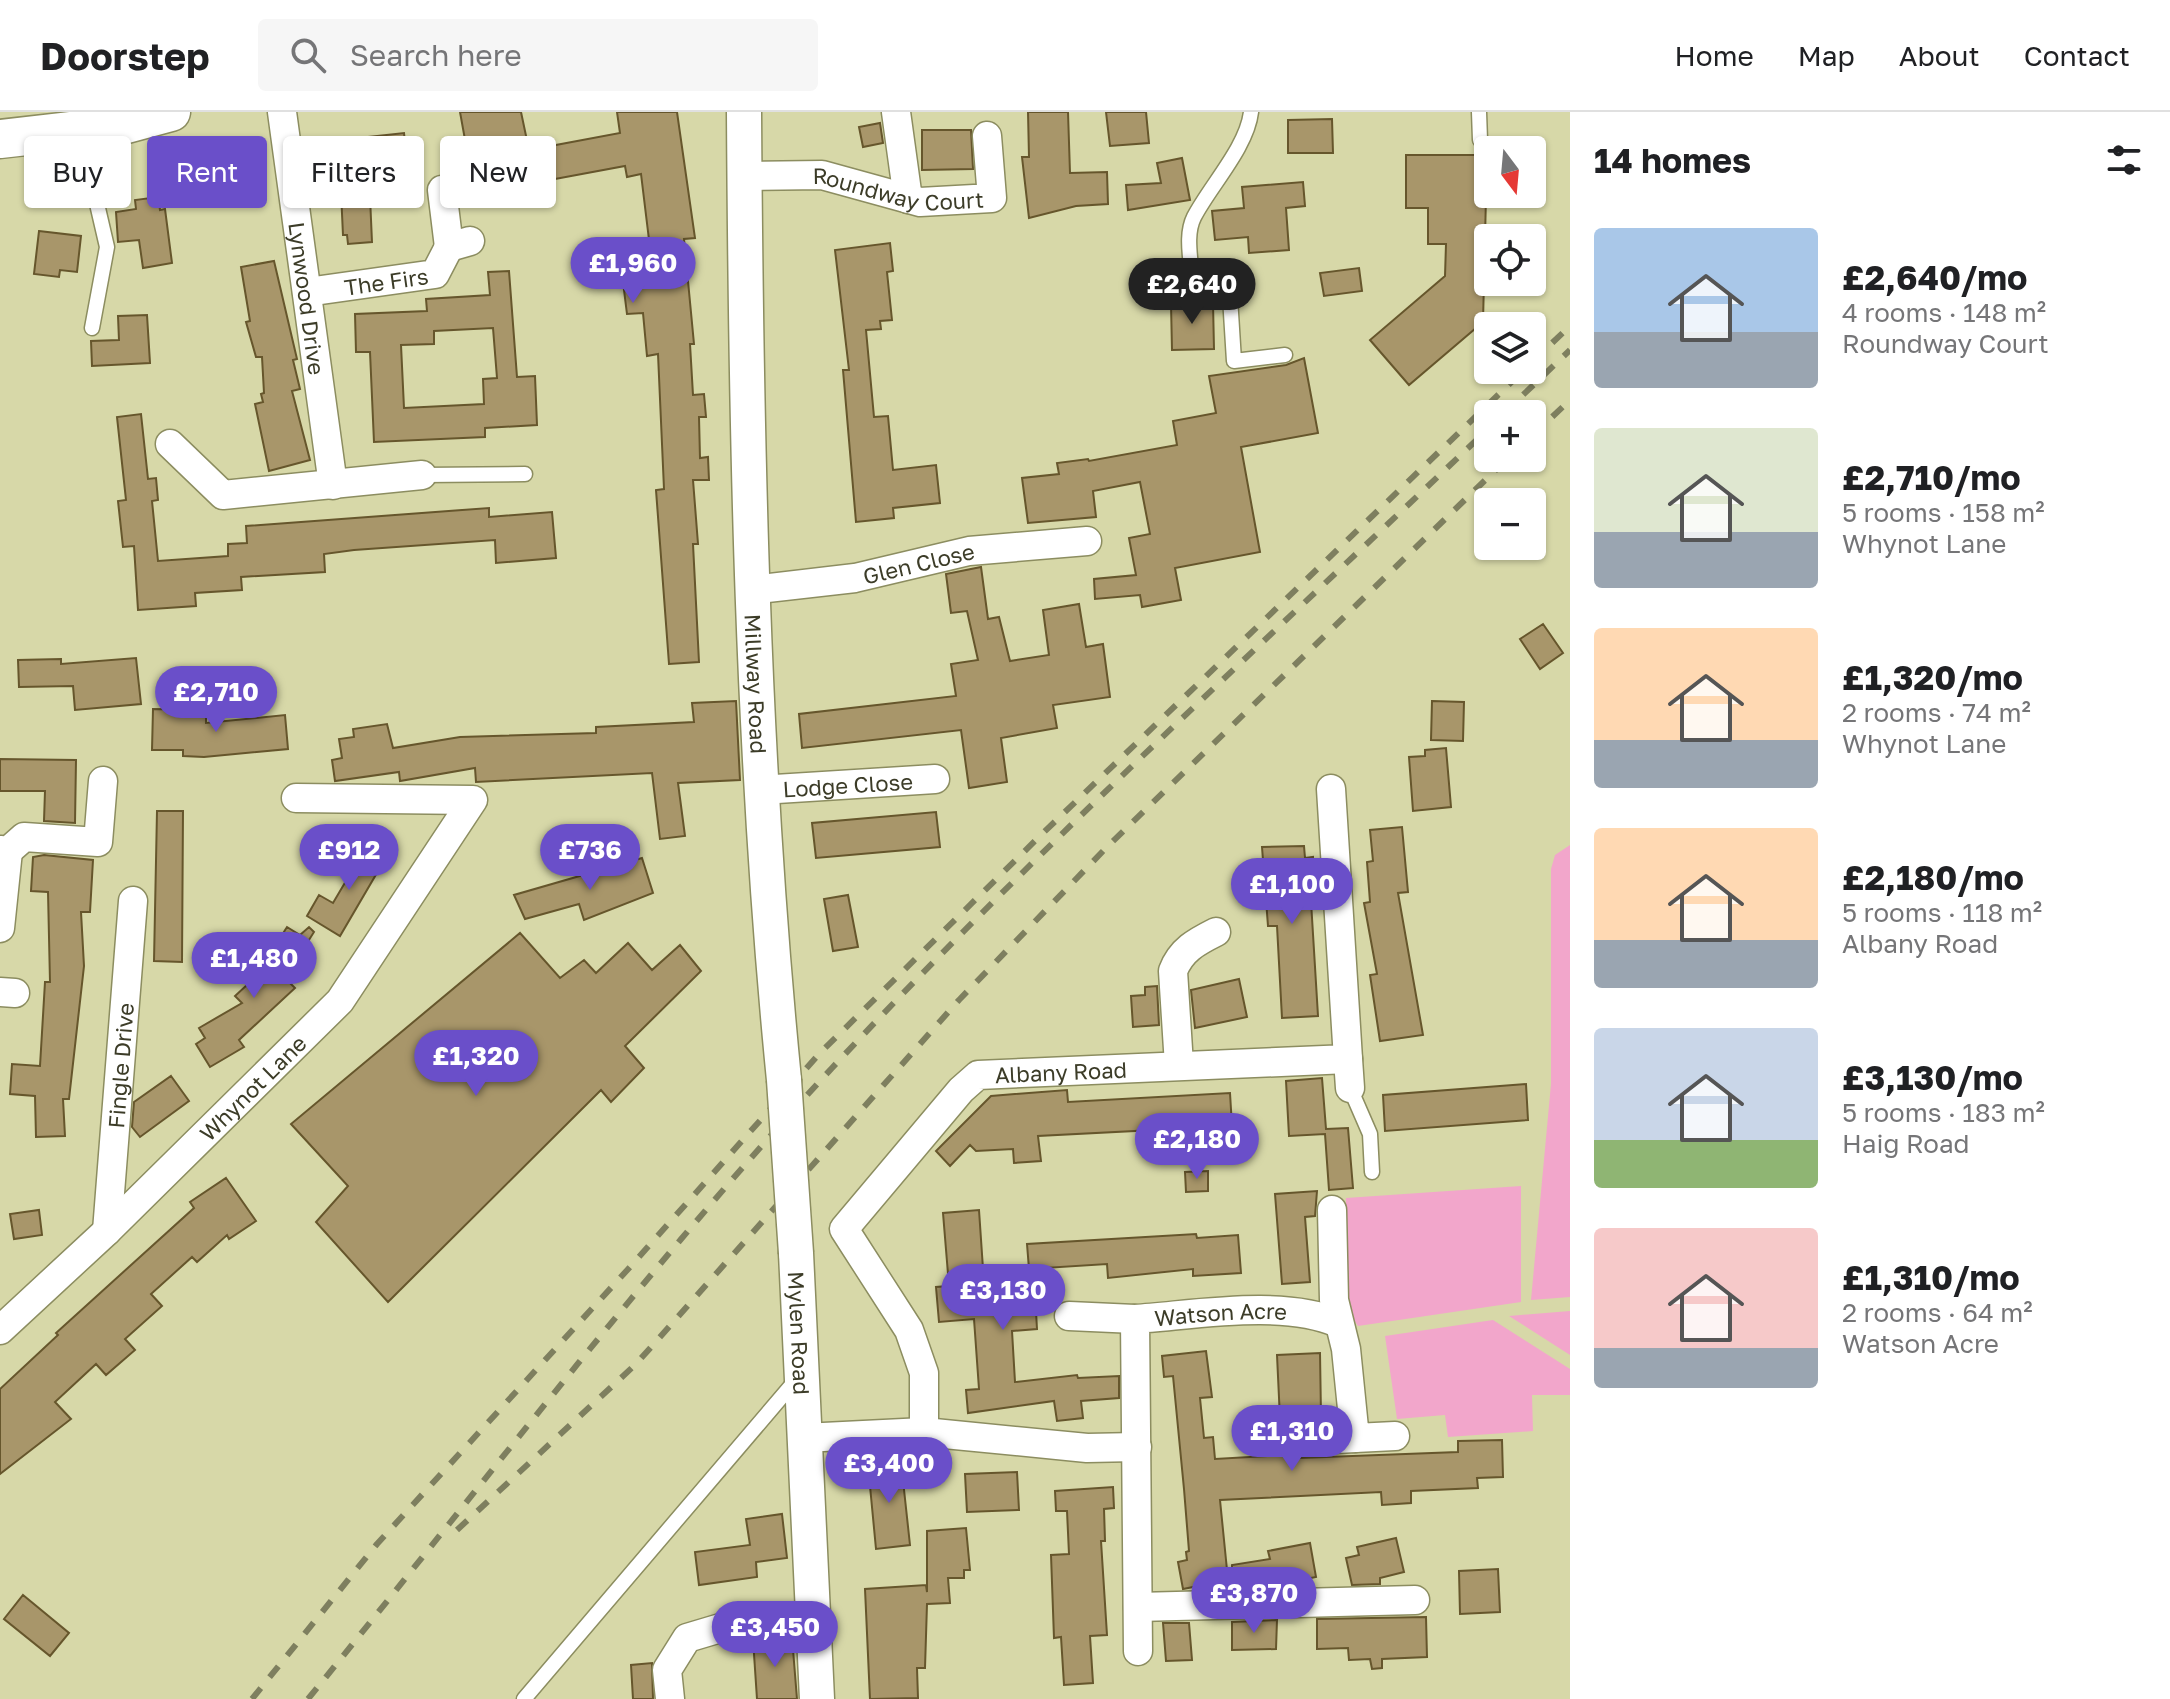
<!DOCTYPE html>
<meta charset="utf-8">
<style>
body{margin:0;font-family:"Golos Text",sans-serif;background:#f6f6f6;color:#202124;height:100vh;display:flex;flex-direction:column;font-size:30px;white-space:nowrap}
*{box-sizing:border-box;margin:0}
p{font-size:26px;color:#757577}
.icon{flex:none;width:44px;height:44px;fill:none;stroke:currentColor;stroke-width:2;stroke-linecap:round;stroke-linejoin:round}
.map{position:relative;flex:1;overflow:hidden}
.side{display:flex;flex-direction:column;background:#fff;width:600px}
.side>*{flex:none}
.banner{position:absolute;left:24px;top:24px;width:760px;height:72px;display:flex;gap:16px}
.needle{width:52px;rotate:164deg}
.fabs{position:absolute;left:1474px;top:24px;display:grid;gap:16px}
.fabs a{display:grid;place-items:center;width:72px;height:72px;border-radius:8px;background:#fff;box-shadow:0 2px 6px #0004;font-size:40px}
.price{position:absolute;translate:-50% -68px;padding:0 18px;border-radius:28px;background:#6a4fc9;color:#fff;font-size:26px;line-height:52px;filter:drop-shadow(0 2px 4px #0008)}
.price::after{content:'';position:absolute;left:50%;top:48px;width:24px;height:18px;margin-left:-12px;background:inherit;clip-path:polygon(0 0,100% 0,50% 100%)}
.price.selected{background:#222;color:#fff}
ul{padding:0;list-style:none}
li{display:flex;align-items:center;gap:24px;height:200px;padding:0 24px}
li span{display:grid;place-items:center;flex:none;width:224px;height:160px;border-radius:8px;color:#555}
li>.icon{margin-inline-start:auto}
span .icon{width:96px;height:96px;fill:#fffc;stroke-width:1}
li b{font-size:34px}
h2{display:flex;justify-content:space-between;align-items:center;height:96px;padding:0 24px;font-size:34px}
.pill{padding:0 28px;border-radius:8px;background:#fff;box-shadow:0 2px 6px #0004;font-size:28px;line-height:72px}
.pill.selected{background:#6a4fc9;color:#fff}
header{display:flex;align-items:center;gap:48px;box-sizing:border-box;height:112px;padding:0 40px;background:#fff;border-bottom:2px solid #e0e0e0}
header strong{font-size:38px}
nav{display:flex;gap:44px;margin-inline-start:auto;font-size:28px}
.search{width:560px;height:72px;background:#f6f6f6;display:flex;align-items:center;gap:20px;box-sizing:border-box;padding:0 28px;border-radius:8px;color:#757577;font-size:30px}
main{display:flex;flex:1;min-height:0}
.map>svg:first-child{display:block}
.green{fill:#f2a6cb}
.building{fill:#a8966a;stroke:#66562c;stroke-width:2;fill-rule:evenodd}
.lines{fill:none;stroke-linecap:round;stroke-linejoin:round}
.service-casing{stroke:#8c8d60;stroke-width:17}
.minor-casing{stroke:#8c8d60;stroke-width:31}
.tertiary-casing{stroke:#8c8d60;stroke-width:37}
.secondary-casing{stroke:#8c8d60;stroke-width:41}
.service{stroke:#fff;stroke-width:14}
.minor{stroke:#fff;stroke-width:28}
.tertiary{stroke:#fff;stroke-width:34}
.secondary{stroke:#fff;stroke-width:38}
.rail{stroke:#7e7f5f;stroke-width:6;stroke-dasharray:14 14;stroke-linecap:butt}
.tertiary-bridge-casing{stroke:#8c8d60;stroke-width:37;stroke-linecap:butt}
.tertiary-bridge{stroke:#fff;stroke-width:34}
.labels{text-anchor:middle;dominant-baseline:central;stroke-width:6;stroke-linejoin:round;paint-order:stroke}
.street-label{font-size:22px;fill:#3c3c28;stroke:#f6f7df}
</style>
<header>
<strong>Doorstep</strong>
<div class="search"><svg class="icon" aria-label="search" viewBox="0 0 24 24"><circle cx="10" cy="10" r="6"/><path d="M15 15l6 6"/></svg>Search here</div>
<nav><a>Home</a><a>Map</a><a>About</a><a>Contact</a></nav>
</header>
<main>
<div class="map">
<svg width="1570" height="1587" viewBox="0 0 1570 1587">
<rect width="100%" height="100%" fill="#d7d8a8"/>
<path class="green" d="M 1570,733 L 1570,1185 L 1531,1188 L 1551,972 L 1551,757 L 1555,743 Z
M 1521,1074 L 1521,1190 L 1358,1214 L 1344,1193 L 1346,1086 Z
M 1570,1199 L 1570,1243 L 1509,1204 Z
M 1493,1208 L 1570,1257 L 1570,1283 L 1532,1283 L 1533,1319 L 1448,1325 L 1445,1303 L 1397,1307 L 1385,1224 Z"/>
<path class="building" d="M 460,0 L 521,0 L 529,38 L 620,21 L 617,0 L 677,0 L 695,126 L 684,127 L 694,232 L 690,232 L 693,283 L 704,282 L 706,305 L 699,305 L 700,346 L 708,345 L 709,368 L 693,368 L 698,432 L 693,432 L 699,550 L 669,552 L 656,378 L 664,377 L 658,242 L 647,244 L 643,201 L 627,202 L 623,170 L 646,168 L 643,136 L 650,136 L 641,62 L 627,65 L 625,54 L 528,72 L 530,82 L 495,89 L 493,80 L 475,83 Z
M 1028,0 L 1068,0 L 1070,61 L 1107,60 L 1108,92 L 1076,94 L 1029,106 L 1022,45 L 1029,45 Z
M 1106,0 L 1146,0 L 1149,31 L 1110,34 Z
M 1332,7 L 1333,41 L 1288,41 L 1288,8 Z
M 880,11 L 883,31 L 863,35 L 859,15 Z
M 922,18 L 971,18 L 973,57 L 922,58 Z
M 404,21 L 408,57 L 369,62 L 372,130 L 348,132 L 347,123 L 343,123 L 341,80 L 336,81 L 332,43 L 371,38 L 369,25 Z
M 1406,43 L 1487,43 L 1483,210 L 1409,273 L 1370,228 L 1445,164 L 1446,132 L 1428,132 L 1428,96 L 1406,96 Z
M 1182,46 L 1190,88 L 1128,98 L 1126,73 L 1161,71 L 1157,51 Z
M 1303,70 L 1305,94 L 1286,96 L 1289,138 L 1249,141 L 1248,125 L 1215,128 L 1212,99 L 1244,96 L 1242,75 Z
M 158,85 L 160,98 L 165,97 L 172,151 L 143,156 L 139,128 L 118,130 L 116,100 L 136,97 L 135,88 Z
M 39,119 L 81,124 L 77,160 L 60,158 L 59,165 L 34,162 Z
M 890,131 L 893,159 L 887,160 L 892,208 L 880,209 L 881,217 L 866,218 L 874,305 L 888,304 L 893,358 L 936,353 L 940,391 L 893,396 L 894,406 L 856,410 L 843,258 L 849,258 L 835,138 Z
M 274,149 L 297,247 L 293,248 L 300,277 L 292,279 L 310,348 L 269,359 L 255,292 L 263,290 L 261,282 L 264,281 L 262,245 L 256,245 L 246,210 L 250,209 L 241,155 Z
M 1359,156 L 1362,179 L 1324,184 L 1320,161 Z
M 509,159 L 517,265 L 535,264 L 537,313 L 485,316 L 485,325 L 374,330 L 370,240 L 356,240 L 355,202 L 427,199 L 426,187 L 490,183 L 488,160 ZM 493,216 L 497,266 L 483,267 L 484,292 L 404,296 L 401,233 L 434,232 L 434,219 Z
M 1213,191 L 1214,237 L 1172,238 L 1171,192 Z
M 147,203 L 150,251 L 92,254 L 91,229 L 119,228 L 118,204 Z
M 1304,246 L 1318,321 L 1241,335 L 1260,440 L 1175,456 L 1181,488 L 1142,495 L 1140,483 L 1095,487 L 1094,467 L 1136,463 L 1129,426 L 1150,422 L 1140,370 L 1093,379 L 1096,405 L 1028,411 L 1022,366 L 1059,362 L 1057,351 L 1088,347 L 1089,349 L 1177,333 L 1173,309 L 1216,301 L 1209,264 L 1286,253 Z
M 141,302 L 148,367 L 156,366 L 158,388 L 152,389 L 158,449 L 228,444 L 228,432 L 247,431 L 246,414 L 489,396 L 489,405 L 552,400 L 556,446 L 496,451 L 495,428 L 354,438 L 324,442 L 325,460 L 241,465 L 242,478 L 195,481 L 196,494 L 138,498 L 134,434 L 123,435 L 118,389 L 126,388 L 117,305 Z
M 981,455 L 988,507 L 999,505 L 1010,549 L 1049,543 L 1043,498 L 1079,492 L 1086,535 L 1103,532 L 1110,585 L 1053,593 L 1057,616 L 1001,626 L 1007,670 L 969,676 L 961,618 L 802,636 L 799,602 L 956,584 L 951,552 L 978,548 L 967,499 L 951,501 L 946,462 Z
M 1543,512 L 1563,541 L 1540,557 L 1520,527 Z
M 136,546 L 141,592 L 75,598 L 73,574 L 19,575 L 18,548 L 61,547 L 61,552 Z
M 736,589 L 740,668 L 678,671 L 685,724 L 660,727 L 652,661 L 476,670 L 475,656 L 400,669 L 399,660 L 335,669 L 332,648 L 342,646 L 339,627 L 354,625 L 353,617 L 387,612 L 393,636 L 460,625 L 596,621 L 596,615 L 694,610 L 692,591 Z
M 1432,589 L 1464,590 L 1463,629 L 1431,628 Z
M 153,597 L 206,598 L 206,611 L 285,603 L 288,637 L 204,645 L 183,644 L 183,638 L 152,638 Z
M 1446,636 L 1451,695 L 1413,699 L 1409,645 L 1425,644 L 1425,638 Z
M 0,647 L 76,648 L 75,711 L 44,709 L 45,679 L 0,679 Z
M 157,699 L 183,699 L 182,850 L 154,849 Z
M 936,700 L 940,735 L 816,746 L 812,711 Z
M 1402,715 L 1408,780 L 1398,781 L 1423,923 L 1380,929 L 1370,863 L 1377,862 L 1364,791 L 1370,790 L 1367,750 L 1373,749 L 1370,718 Z
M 369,730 L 388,742 L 340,824 L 307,804 L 319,783 L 333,791 Z
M 1304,734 L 1305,746 L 1313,745 L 1314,773 L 1310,773 L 1318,904 L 1282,906 L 1277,814 L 1268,814 L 1262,735 Z
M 44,743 L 93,748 L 90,800 L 81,800 L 84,854 L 69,987 L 63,987 L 65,1024 L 36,1025 L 35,984 L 10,982 L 12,952 L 40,954 L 45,870 L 50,870 L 48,780 L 31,779 L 33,745 Z
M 642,746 L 653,781 L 584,808 L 579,792 L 525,807 L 514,783 Z
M 848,783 L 858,835 L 833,839 L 824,787 Z
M 287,815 L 300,823 L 309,815 L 314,820 L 285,866 L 295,876 L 239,928 L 244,935 L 210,955 L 196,932 L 205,926 L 199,916 L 242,891 L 235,884 L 276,846 L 270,842 Z
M 520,821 L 560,866 L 584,848 L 596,861 L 628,831 L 652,858 L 680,833 L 701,859 L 625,934 L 644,956 L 611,990 L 601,978 L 388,1190 L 316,1110 L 348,1074 L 291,1012 Z
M 1239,867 L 1247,905 L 1195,916 L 1191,878 Z
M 1157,874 L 1159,913 L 1133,915 L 1131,884 L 1145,883 L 1145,875 Z
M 171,964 L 189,989 L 140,1025 L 132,1015 L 134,990 Z
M 1322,966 L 1326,1017 L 1348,1016 L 1353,1076 L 1329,1078 L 1325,1022 L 1289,1024 L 1286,969 Z
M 1526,972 L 1528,1008 L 1385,1019 L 1383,983 Z
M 1067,978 L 1068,990 L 1230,981 L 1232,1014 L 1038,1024 L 1041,1049 L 1014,1051 L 1013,1037 L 976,1039 L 970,1033 L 950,1054 L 936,1039 L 991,984 Z
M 1208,1059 L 1208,1079 L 1186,1080 L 1185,1060 Z
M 226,1066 L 256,1109 L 229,1127 L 227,1123 L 197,1150 L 192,1145 L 151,1182 L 162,1194 L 125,1227 L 135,1238 L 106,1263 L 96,1252 L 55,1290 L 71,1307 L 0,1362 L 0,1277 L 58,1223 L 56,1221 L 194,1096 L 190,1090 Z
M 1317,1079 L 1315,1104 L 1305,1105 L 1310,1170 L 1282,1172 L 1275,1082 Z
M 39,1098 L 42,1123 L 14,1127 L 10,1102 Z
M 979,1098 L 985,1186 L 1035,1182 L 1037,1217 L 1012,1219 L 1015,1270 L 1077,1263 L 1078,1266 L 1119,1264 L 1119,1286 L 1081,1289 L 1083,1306 L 1057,1309 L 1054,1289 L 968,1301 L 966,1278 L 979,1277 L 974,1207 L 939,1210 L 936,1175 L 949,1174 L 943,1101 Z
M 1196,1122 L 1197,1126 L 1238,1123 L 1241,1161 L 1193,1164 L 1193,1157 L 1108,1166 L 1107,1152 L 1029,1157 L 1027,1132 Z
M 1206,1239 L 1212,1285 L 1200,1286 L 1204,1326 L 1213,1325 L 1215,1347 L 1300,1342 L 1300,1346 L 1458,1340 L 1458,1329 L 1502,1328 L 1503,1365 L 1477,1366 L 1478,1376 L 1411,1379 L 1411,1391 L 1382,1393 L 1381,1380 L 1220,1388 L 1228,1468 L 1183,1477 L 1178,1450 L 1187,1448 L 1186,1440 L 1189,1439 L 1184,1377 L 1173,1264 L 1164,1265 L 1162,1244 Z
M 1320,1241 L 1321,1304 L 1280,1307 L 1277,1243 Z
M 901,1350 L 910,1433 L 876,1437 L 868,1353 Z
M 1017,1360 L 1019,1398 L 967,1400 L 965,1362 Z
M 1113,1375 L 1114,1396 L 1104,1397 L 1105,1429 L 1101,1429 L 1107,1523 L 1090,1524 L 1093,1571 L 1064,1573 L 1061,1525 L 1054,1526 L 1051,1443 L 1069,1442 L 1067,1399 L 1056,1399 L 1055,1379 Z
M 782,1402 L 787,1446 L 756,1450 L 757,1465 L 699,1473 L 695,1440 L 750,1433 L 746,1407 Z
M 966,1416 L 970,1458 L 964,1458 L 964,1466 L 948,1466 L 950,1491 L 927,1492 L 925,1556 L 917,1556 L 918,1586 L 870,1587 L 865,1477 L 926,1473 L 927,1480 L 927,1419 Z
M 1396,1426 L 1404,1460 L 1380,1466 L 1380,1472 L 1352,1473 L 1346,1446 L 1359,1443 L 1357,1435 Z
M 1310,1431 L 1316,1465 L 1265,1475 L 1232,1476 L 1232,1453 L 1270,1447 L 1268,1439 Z
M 1498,1457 L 1500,1500 L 1460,1502 L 1459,1459 Z
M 23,1483 L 69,1521 L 50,1544 L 4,1507 Z
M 1426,1505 L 1427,1545 L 1382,1547 L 1382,1556 L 1372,1557 L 1370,1547 L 1349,1548 L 1348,1536 L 1317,1537 L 1317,1507 Z
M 1277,1508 L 1276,1537 L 1232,1538 L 1232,1510 Z
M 1163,1511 L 1189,1511 L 1192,1548 L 1166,1549 Z
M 792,1525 L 797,1587 L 757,1587 L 753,1527 Z
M 652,1551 L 653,1587 L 633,1587 L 631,1553 Z"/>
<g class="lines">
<defs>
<path id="service" d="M 1251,0 C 1247,35 1210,74 1194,105 C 1185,123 1191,147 1192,167 L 1229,169 L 1234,249 L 1285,243
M 1479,0 L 1480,28
M 77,20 L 88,53 L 107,135 L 92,216
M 422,363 L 525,362
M 1350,976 L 1370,1022 L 1372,1060
M 524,1587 L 796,1268"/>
<g id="minor">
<path id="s1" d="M 282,0 L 333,373"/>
<path d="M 896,0 L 908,87"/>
<path id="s2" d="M 744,64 L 822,63 L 920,90 L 992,86 L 987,24"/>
<path d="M 442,78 L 449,135 L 470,129"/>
<path id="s3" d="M 307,180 L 435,162 L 449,135"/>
<path d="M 170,332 L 223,383 L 422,363"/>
<path id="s4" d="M 751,478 L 855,466 L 969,439 L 1087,429"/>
<path id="s5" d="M 760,678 L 935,667"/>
<path d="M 0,738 L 8,739 L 24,725 L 98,730 L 103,669"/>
<path d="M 0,816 L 8,739"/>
<path d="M 0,880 L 15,881"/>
<path d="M 1348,947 L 1350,976"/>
<path d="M 1179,953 L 1173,859 C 1181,838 1196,830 1216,820"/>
<path d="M 1332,1098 L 1334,1188 L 1346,1237 L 1355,1326 L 1395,1324"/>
<path id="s6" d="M 107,1119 L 133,789"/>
<path d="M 1069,1204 L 1135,1207"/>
<path id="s7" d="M 0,1218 L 107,1119 L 340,889 L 473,688 L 296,686"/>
<path id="s8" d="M 924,1320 L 924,1261 L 909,1218 L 844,1117 L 961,978 L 978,963 L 1348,947 L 1331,677"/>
<path d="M 803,1326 L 924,1320 L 1087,1336 L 1137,1335"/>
<path d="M 1319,1328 L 1355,1326"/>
<path d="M 1138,1495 L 1415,1488"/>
<path id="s9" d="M 1138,1539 L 1135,1207 C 1195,1203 1283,1187 1338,1211"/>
<path d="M 670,1587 L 667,1558 L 687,1526 L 744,1509 L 812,1507"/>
</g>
<g id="tertiary">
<path id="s10" d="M 744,0 C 746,323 752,646 784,968"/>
<path id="s11" d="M 796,1141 L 817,1587"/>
</g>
<path id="secondary" d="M 0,27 L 123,13 L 171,0"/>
</defs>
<use href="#service" class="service-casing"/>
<use href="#minor" class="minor-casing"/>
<use href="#tertiary" class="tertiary-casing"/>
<use href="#secondary" class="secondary-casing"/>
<use href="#service" class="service"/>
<use href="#minor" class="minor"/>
<use href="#tertiary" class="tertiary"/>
<use href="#secondary" class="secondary"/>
<path class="rail" d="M 1532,250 L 1570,214
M 1503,302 L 1570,238
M 1532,324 L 1570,288
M 457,1418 L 636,1252 L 959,888 L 1106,736 L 1508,346
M 252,1587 L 377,1432 L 630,1155 L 820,941 L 1041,723 L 1524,258
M 308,1587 C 481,1375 646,1157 832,956 C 1040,733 1268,527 1488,317"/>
<defs>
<path id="tertiary-bridge" d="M 784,968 L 796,1141"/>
</defs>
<use href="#tertiary-bridge" class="tertiary-bridge-casing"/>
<use href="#tertiary-bridge" class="tertiary-bridge"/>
</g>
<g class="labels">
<g class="street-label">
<text stroke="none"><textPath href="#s2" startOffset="156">Roundway Court</textPath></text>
<text stroke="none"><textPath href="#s3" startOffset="80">The Firs</textPath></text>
<text stroke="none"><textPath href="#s1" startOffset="188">Lynwood Drive</textPath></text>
<text stroke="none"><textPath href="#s4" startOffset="170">Glen Close</textPath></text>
<text stroke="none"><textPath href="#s10" startOffset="572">Millway Road</textPath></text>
<text stroke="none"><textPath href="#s5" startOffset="88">Lodge Close</textPath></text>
<text stroke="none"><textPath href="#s6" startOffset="166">Fingle Drive</textPath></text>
<text stroke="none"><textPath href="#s8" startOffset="512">Albany Road</textPath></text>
<text stroke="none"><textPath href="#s7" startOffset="350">Whynot Lane</textPath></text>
<text stroke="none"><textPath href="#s9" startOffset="418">Watson Acre</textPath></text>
<text stroke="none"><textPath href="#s11" startOffset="80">Mylen Road</textPath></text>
</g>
</g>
</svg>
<div class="fabs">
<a><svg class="needle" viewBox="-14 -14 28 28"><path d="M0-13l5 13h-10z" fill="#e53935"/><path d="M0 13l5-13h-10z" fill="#757577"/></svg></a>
<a><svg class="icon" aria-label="locate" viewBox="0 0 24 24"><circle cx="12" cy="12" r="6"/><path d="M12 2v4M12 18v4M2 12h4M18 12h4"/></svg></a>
<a><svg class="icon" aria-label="layers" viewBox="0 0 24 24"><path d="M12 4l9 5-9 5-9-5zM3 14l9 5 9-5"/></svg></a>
<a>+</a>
<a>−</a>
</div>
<b class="price" style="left:633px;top:193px">£1,960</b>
<b class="price selected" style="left:1192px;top:214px">£2,640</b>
<b class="price" style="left:216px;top:622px">£2,710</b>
<b class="price" style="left:349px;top:780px">£912</b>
<b class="price" style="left:590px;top:780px">£736</b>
<b class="price" style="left:1292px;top:814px">£1,100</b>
<b class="price" style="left:254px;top:888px">£1,480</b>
<b class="price" style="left:476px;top:986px">£1,320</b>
<b class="price" style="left:1197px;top:1069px">£2,180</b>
<b class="price" style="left:1003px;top:1220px">£3,130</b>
<b class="price" style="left:1292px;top:1361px">£1,310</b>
<b class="price" style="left:889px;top:1393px">£3,400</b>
<b class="price" style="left:1254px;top:1523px">£3,870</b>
<b class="price" style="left:775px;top:1557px">£3,450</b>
<div class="banner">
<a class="pill">Buy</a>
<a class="pill selected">Rent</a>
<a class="pill">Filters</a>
<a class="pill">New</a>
</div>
</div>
<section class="side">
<h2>14 homes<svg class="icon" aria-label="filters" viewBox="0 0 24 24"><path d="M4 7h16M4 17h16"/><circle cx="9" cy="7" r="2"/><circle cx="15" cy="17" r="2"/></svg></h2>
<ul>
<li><span style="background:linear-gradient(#a9c7e8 65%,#9aa5b1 0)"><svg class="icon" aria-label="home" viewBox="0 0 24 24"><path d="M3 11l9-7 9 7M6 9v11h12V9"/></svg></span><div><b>£2,640/mo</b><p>4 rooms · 148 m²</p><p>Roundway Court</p></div></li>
<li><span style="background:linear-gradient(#dfe7d0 65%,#9aa5b1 0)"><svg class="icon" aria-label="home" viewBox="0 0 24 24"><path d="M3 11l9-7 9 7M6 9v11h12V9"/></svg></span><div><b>£2,710/mo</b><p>5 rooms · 158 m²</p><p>Whynot Lane</p></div></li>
<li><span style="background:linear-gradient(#ffd9b3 70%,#9aa5b1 0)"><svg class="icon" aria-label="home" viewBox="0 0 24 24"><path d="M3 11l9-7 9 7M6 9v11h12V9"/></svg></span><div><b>£1,320/mo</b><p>2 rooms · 74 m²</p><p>Whynot Lane</p></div></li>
<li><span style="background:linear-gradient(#ffd9b3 70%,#9aa5b1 0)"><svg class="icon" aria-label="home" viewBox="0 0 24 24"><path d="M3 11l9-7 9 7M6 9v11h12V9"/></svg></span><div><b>£2,180/mo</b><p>5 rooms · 118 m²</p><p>Albany Road</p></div></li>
<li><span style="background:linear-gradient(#c9d6e8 70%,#8fb573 0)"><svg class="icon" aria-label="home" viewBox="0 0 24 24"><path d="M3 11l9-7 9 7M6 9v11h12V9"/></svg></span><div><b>£3,130/mo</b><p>5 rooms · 183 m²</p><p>Haig Road</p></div></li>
<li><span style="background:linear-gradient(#f6c9c9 75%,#9aa5b1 0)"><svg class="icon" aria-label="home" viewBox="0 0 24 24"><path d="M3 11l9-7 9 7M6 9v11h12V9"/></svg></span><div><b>£1,310/mo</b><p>2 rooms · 64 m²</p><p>Watson Acre</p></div></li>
</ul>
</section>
</main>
